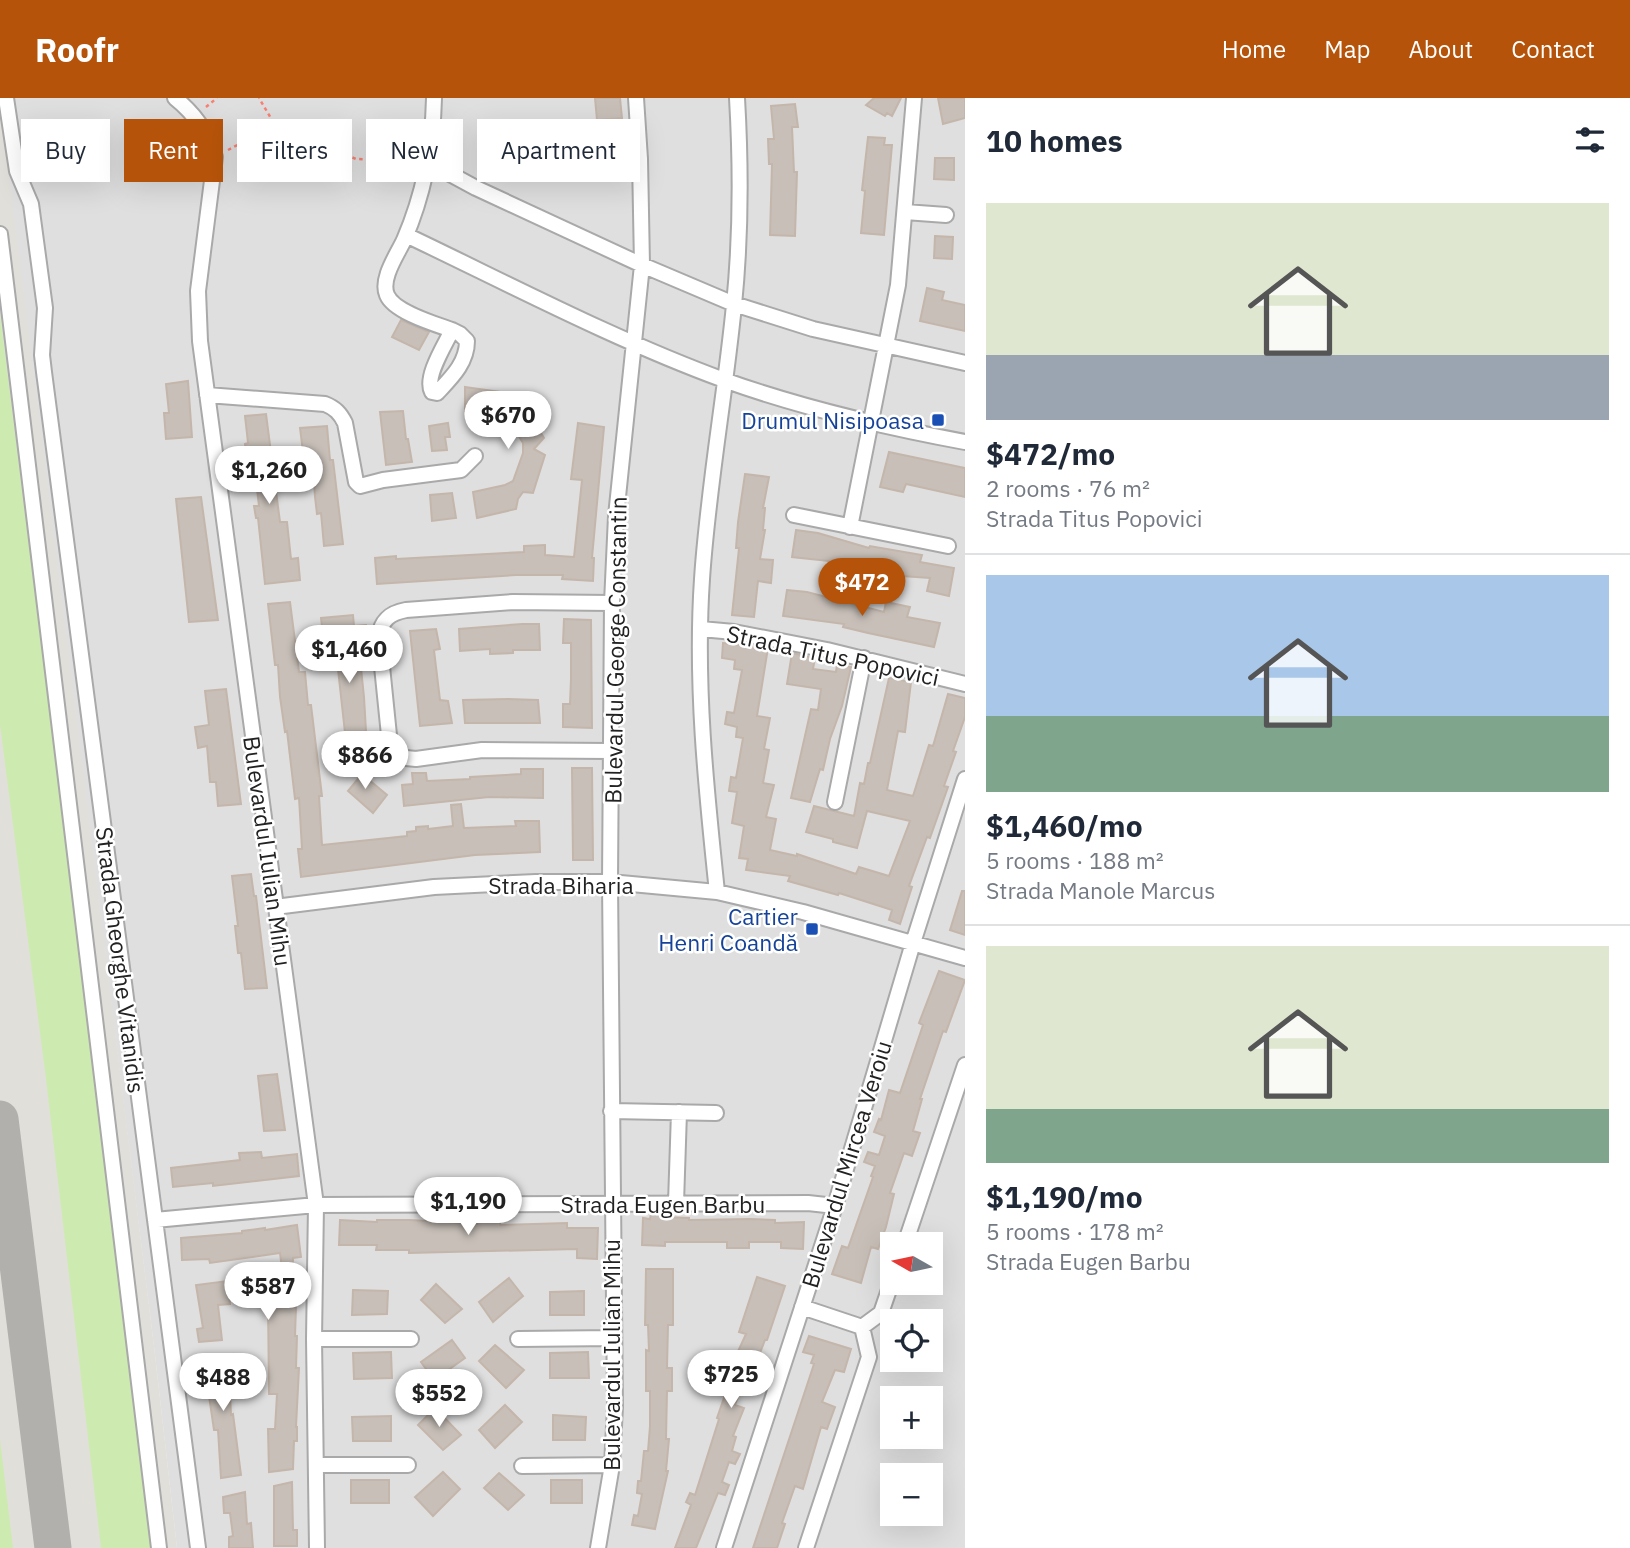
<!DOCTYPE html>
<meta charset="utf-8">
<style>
body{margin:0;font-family:"IBM Plex Sans",sans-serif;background:#f2f2f3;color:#1f2937;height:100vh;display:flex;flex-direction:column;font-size:26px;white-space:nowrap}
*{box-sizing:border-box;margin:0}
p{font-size:23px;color:#747a83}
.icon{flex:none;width:38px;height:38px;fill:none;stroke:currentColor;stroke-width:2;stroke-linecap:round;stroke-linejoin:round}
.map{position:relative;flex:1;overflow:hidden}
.details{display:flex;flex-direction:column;background:#fff;width:665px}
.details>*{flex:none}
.banner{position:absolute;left:21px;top:21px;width:665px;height:63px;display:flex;gap:14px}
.needle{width:46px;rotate:279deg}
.tools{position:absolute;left:880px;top:1134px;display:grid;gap:14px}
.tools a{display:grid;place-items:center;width:63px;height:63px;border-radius:0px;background:#fff;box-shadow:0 7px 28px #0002;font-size:35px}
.price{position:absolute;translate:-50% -60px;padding:0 16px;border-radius:24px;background:#fff;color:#222;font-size:23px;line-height:46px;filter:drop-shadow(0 2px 4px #0008)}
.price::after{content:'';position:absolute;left:50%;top:42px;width:21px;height:16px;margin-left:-10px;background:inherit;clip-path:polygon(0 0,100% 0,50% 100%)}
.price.current{background:#b45309;color:#fff}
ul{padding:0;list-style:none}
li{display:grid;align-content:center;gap:14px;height:371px;padding:0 21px}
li+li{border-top:2px solid #e0e1e3}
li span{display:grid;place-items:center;height:217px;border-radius:0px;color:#555}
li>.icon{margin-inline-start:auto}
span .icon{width:126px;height:126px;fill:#fffc;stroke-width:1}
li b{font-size:30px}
h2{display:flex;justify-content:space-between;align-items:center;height:84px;padding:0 21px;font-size:30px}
.tag{padding:0 24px;border-radius:0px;background:#fff;box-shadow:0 7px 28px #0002;font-size:24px;line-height:63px}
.tag.current{background:#b45309;color:#fff}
header{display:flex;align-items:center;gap:42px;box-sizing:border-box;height:98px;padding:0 35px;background:#b45309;color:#fff}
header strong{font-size:33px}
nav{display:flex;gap:38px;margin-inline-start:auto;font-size:24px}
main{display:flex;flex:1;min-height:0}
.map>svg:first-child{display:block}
.residential{fill:#e0dfdf;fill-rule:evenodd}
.airport{fill:#e1dfda}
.grass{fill:#cdebb0}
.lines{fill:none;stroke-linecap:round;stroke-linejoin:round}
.taxiway{stroke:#b1b0ac;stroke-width:37}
.building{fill:#c7bfb8;stroke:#c4b6ab;stroke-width:2}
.minor-casing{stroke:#a9a9a9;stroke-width:18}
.path{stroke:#fa8072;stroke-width:2.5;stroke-dasharray:3.5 3.5;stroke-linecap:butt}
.minor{stroke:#fff;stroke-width:14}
.transit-dot{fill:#1a4fb4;stroke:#fff;stroke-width:2.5}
.labels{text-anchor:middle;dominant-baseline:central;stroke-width:5;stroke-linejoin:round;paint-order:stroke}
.transit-label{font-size:23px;fill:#164399;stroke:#fff;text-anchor:end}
.street-label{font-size:23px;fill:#222;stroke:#fff}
</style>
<header>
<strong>Roofr</strong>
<nav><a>Home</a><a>Map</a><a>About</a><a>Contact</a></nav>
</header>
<main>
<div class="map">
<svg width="965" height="1450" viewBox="0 0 965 1450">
<rect width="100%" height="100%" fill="#f2efe9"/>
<path class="residential" d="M 0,0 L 965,0 L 965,1450 L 177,1450 L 154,1248 L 0,19 ZM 892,1146 L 931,1146 L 931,1185 L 892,1185 ZM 892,1223 L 931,1223 L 931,1262 L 892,1262 ZM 892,1300 L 931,1300 L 931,1339 L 892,1339 ZM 892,1377 L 931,1377 L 931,1416 L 892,1416 Z"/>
<path class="airport" d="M 0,5 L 154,1248 L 177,1450 L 0,1450 Z"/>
<path class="grass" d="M 0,216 L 154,1450 L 101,1450 L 46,981 L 0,627 Z
M 0,1341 L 13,1450 L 0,1450 Z"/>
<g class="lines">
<path class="taxiway" d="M 0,1021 L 53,1450"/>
</g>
<path class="building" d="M 595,0 L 620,0 L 622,20 L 597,22 Z
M 874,0 L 901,0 L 892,18 L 887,15 L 885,18 L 866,7 Z
M 938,0 L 965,0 L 965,20 L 943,26 Z
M 795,6 L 798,29 L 792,29 L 794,74 L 797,74 L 795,138 L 770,137 L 772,66 L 769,66 L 768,41 L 774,41 L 771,8 Z
M 868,39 L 885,40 L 884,47 L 892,47 L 884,137 L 861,135 L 865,93 L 862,92 Z
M 935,60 L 954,60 L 954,82 L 934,81 Z
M 935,138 L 953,139 L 952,161 L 934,160 Z
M 927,190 L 944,194 L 942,202 L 965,207 L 965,233 L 920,223 Z
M 401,222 L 429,234 L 419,252 L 392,239 Z
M 188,283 L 192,339 L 166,341 L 164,315 L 169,315 L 166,286 Z
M 465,289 L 507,295 L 508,307 L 520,302 L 544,340 L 534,351 L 545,357 L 533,395 L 523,394 L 518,401 L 516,411 L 477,420 L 473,394 L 505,387 L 513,383 L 523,355 L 523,345 L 509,323 L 499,317 L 465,313 Z
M 403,313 L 406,341 L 408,341 L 412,364 L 386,367 L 380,314 Z
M 266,316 L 280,424 L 287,424 L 291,461 L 298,460 L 300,482 L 265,486 L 258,420 L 256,420 L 254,408 L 259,408 L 256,383 L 250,384 L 245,346 L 248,345 L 245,318 Z
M 448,325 L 450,339 L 445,339 L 447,352 L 432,353 L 429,328 Z
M 578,325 L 604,329 L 592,460 L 594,460 L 593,483 L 562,481 L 563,477 L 516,477 L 377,486 L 375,460 L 396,458 L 396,461 L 524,454 L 524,448 L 545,447 L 545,457 L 574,459 L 582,382 L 571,381 Z
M 327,328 L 330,362 L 333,362 L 343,446 L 324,448 L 321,415 L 317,416 L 315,399 L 312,352 L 303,354 L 300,330 Z
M 889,354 L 965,370 L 965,399 L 906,386 L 903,394 L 880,389 Z
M 745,376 L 769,379 L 763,410 L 765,410 L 763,432 L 765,432 L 760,461 L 773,462 L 771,485 L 758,483 L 754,519 L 732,517 L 739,450 L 736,450 L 738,424 Z
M 452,395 L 456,420 L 432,423 L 430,397 Z
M 201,399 L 218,522 L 189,524 L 176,401 Z
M 796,432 L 818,435 L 869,450 L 870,448 L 922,457 L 920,464 L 954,470 L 949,498 L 927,493 L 930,480 L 887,477 L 886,481 L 862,476 L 863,474 L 827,470 L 829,463 L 792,459 Z
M 787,492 L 807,494 L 884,514 L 886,504 L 910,509 L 907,519 L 940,525 L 934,549 L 868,535 L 843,529 L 844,526 L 783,518 Z
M 290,504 L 299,574 L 305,574 L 308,607 L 311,607 L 322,698 L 319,698 L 322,747 L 407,738 L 407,734 L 416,733 L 416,729 L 428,728 L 428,731 L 453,728 L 451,707 L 461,706 L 464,730 L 516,728 L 515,723 L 539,723 L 540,754 L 475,757 L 301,779 L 298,751 L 302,751 L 299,700 L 295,701 L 287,633 L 285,634 L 280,599 L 278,567 L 275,567 L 268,506 Z
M 353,517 L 354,528 L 366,527 L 368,540 L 358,541 L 364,599 L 366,633 L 363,634 L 366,665 L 340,669 L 337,645 L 346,644 L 335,544 L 324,546 L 321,520 Z
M 564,521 L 591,522 L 592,630 L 563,629 L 563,606 L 570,606 L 571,581 L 571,545 L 563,545 Z
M 522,526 L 539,526 L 540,552 L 513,552 L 513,555 L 490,556 L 490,551 L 460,553 L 459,531 Z
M 436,531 L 440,551 L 434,552 L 440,602 L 448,603 L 452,625 L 420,628 L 410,533 Z
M 723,545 L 768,550 L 757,618 L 770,620 L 764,651 L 769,652 L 763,685 L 774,687 L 766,719 L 776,721 L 770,752 L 797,758 L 797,756 L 856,776 L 859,769 L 889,778 L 910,723 L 867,713 L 857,750 L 833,744 L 833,741 L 806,734 L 814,708 L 854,718 L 860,685 L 864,686 L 868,665 L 870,665 L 889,580 L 911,584 L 905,634 L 898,633 L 887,692 L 913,698 L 929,647 L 933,648 L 948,596 L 965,600 L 965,619 L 953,653 L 956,654 L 944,688 L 948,689 L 930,740 L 927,739 L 909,788 L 912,789 L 900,826 L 889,822 L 892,812 L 839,795 L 838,797 L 788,783 L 790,778 L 746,772 L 748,761 L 739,760 L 744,728 L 732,725 L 737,694 L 729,693 L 731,679 L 736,680 L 743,640 L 736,639 L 737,629 L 725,626 L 727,614 L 734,615 L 742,572 L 734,571 L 735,562 L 722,560 Z
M 792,555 L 815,560 L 813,571 L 836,574 L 837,566 L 851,569 L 842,608 L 830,641 L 823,672 L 820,671 L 810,704 L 791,700 L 811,611 L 818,612 L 821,591 L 787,586 Z
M 226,591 L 241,706 L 218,708 L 216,684 L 210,684 L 207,648 L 198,650 L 195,629 L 209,627 L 205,593 Z
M 508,601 L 538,602 L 540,625 L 465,625 L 463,602 Z
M 572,670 L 592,670 L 593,762 L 573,762 Z
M 521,671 L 543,671 L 543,700 L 489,699 L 404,708 L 402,687 L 413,686 L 412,675 L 426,675 L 427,683 L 470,681 L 470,679 L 521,676 Z
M 362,676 L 387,697 L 373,715 L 348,693 Z
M 251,776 L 254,798 L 256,798 L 267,890 L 245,891 L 241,855 L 238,855 L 235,828 L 238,828 L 232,778 Z
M 962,793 L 965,793 L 965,837 L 950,832 Z
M 939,873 L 965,882 L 946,934 L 943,933 L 920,1001 L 922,1001 L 913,1033 L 920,1035 L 912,1058 L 904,1055 L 890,1095 L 894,1096 L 886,1129 L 878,1151 L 871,1149 L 861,1185 L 832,1176 L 842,1148 L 848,1150 L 873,1079 L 871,1078 L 875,1068 L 864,1064 L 868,1054 L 879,1057 L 885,1038 L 874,1034 L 879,1021 L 881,1022 L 889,992 L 900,995 L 923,927 L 919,925 Z
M 277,976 L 285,1032 L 264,1033 L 258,978 Z
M 261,1054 L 262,1060 L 297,1056 L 299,1078 L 213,1088 L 213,1085 L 173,1089 L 171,1070 L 240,1062 L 239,1055 Z
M 651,1115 L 665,1115 L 665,1119 L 689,1120 L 689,1122 L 750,1121 L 775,1122 L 775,1125 L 804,1124 L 803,1151 L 781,1150 L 781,1144 L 749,1144 L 749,1150 L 727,1150 L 727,1144 L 665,1144 L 665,1148 L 642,1147 L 643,1120 L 650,1121 Z
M 340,1122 L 377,1124 L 377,1122 L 410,1122 L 477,1126 L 477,1123 L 500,1124 L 500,1127 L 567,1125 L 567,1130 L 598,1130 L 597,1161 L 577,1160 L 577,1151 L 409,1155 L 409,1152 L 376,1152 L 377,1147 L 339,1147 Z
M 297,1127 L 301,1159 L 293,1160 L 292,1179 L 297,1180 L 295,1238 L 297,1238 L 296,1270 L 299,1270 L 296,1329 L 297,1329 L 297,1343 L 294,1343 L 293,1371 L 269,1374 L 268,1331 L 275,1331 L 277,1296 L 269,1296 L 268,1205 L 274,1205 L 275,1178 L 283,1179 L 280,1155 L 210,1165 L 209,1161 L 182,1162 L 181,1140 L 242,1135 L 242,1133 L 265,1130 L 265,1132 Z
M 646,1171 L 673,1171 L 673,1227 L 668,1227 L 667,1270 L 672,1270 L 672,1293 L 667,1293 L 666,1341 L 669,1341 L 666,1373 L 668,1373 L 655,1431 L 632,1427 L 634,1417 L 638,1418 L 642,1396 L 637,1395 L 638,1383 L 641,1383 L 644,1353 L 648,1353 L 650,1328 L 650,1293 L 646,1293 L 646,1252 L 649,1253 L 648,1227 L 645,1227 Z
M 757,1179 L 785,1188 L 767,1242 L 765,1242 L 753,1273 L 748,1271 L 735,1307 L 744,1310 L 733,1338 L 736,1339 L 732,1353 L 740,1356 L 735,1366 L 729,1364 L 722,1384 L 729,1387 L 725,1397 L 718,1395 L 696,1450 L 675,1450 L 691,1407 L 686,1404 L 690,1395 L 695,1397 L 719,1321 L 717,1320 L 725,1297 L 719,1295 L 746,1236 L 739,1234 Z
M 509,1180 L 523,1198 L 493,1224 L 479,1204 Z
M 227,1183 L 230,1206 L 218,1207 L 222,1242 L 199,1244 L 197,1231 L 203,1230 L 196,1187 Z
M 436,1186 L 462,1211 L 445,1225 L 421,1202 Z
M 353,1192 L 388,1193 L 387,1216 L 352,1217 Z
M 584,1193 L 584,1217 L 550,1217 L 550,1194 Z
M 809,1238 L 851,1251 L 844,1274 L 835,1272 L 822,1304 L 835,1309 L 827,1331 L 821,1329 L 803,1391 L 795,1388 L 782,1425 L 785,1426 L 777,1450 L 753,1450 L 814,1266 L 811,1265 L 814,1257 L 803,1254 Z
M 452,1242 L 465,1260 L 434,1282 L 421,1264 Z
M 495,1247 L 524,1272 L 506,1290 L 479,1263 Z
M 391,1254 L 392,1280 L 354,1281 L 353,1255 Z
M 588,1254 L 589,1280 L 550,1280 L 550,1255 Z
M 233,1256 L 235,1272 L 229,1273 L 231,1317 L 233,1316 L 241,1377 L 221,1380 L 218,1332 L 214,1332 L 204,1264 Z
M 505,1307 L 522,1324 L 495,1350 L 479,1332 Z
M 435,1310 L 461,1337 L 443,1352 L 418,1327 Z
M 553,1317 L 586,1319 L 585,1342 L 553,1342 Z
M 391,1318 L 391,1343 L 353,1343 L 352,1319 Z
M 443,1374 L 460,1391 L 433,1418 L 415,1399 Z
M 499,1375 L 524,1397 L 508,1412 L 484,1390 Z
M 351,1382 L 389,1382 L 389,1405 L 351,1405 Z
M 551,1382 L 582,1382 L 582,1405 L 551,1405 Z
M 292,1384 L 293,1432 L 297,1432 L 297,1448 L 274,1448 L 274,1388 Z
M 245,1394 L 247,1426 L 251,1425 L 253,1450 L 229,1450 L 229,1439 L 233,1438 L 230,1415 L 224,1415 L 223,1399 Z"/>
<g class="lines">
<defs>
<path id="minor" d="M 6,0 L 17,73 L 31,106 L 45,210 L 42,257 L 44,274 L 198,1450
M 175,0 C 195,16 208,34 215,59 L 198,193 L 200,243 L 316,1107 L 314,1241 L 317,1450
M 434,0 C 433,48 423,98 404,142 C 397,157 380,181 387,197 C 394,214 435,226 452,232 L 460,236 L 467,243 C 467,265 451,280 437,295 L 432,294 C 424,279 445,247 452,232
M 428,64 L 476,90 L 642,167 L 734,206 L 813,231 L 965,265
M 905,114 L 946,117
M 0,136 L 159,1450
M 406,137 C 511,187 615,242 724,282 C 802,310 884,329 965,344
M 207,297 L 325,306 C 335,310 340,315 345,325 L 356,384 L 360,388 L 383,382 L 461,372 L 475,358
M 794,417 L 948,448
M 850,429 L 898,187 L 914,0
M 701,531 L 734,534 L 827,552 L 965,586
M 611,653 L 482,652 L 416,661 L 396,659 L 391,654 L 390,647 L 379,539 C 381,522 390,515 406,512 L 513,504 L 612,505
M 835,704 L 864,560
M 717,794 C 706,690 695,585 702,481 C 708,389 725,299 734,207 C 741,138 741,69 737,0
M 275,809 L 434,789 L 536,784 L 610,784 L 717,794 L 803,814 L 965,860
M 611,1013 L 716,1015
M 676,1105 L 679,1014
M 155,1122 L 316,1107 L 808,1105 L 835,1108
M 905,1146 L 965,967
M 802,1209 L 862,1229 L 869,1259 L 806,1450
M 862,1229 L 881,1215 L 892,1183
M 314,1241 L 411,1241
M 518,1241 L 614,1240
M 316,1367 L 408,1367
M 522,1368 L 612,1367
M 598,1450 L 612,1367 L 615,1309 L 610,784 L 612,505 L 616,418 L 642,167 L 640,61 L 636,0
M 724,1450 L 835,1108 L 913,845 L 965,681"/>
</defs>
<use href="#minor" class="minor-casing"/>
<path class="path" d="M 206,9 L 217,0
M 275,27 L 356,61 L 415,63
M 228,52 L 275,27 L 259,0"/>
<use href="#minor" class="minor"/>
</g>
<g class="transit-dot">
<rect x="931" y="315" width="14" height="14" rx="3.5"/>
<rect x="805" y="824" width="14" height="14" rx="3.5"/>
</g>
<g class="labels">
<g class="transit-label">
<text x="924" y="322">Drumul Nisipoasa</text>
<text x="798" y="818">Cartier<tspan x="798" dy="26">Henri Coandă</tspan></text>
</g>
<g class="street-label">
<text transform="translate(615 552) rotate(-89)">Bulevardul George Constantin</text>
<text transform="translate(833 557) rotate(12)">Strada Titus Popovici</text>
<text transform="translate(268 753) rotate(82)">Bulevardul Iulian Mihu</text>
<text x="561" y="787">Strada Biharia</text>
<text transform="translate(121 862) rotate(83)">Strada Gheorghe Vitanidis</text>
<text transform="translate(846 1066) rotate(-73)">Bulevardul Mircea Veroiu</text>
<text x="663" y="1106">Strada Eugen Barbu</text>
<text transform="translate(611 1257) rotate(-90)">Bulevardul Iulian Mihu</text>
</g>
</g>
</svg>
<div class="tools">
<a><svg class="needle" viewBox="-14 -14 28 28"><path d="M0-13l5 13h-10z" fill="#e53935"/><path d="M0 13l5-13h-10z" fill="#747a83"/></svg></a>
<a><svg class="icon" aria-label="locate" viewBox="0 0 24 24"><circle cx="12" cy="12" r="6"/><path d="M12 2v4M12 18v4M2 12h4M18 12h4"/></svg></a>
<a>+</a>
<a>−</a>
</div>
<b class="price" style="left:508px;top:353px">$670</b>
<b class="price" style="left:269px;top:408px">$1,260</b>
<b class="price current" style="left:862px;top:520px">$472</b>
<b class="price" style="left:349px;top:587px">$1,460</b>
<b class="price" style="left:365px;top:693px">$866</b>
<b class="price" style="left:468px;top:1139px">$1,190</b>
<b class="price" style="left:268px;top:1224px">$587</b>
<b class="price" style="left:731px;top:1312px">$725</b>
<b class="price" style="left:223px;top:1315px">$488</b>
<b class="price" style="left:439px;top:1331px">$552</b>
<div class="banner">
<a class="tag">Buy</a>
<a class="tag current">Rent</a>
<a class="tag">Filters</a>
<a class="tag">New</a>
<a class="tag">Apartment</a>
</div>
</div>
<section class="details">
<h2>10 homes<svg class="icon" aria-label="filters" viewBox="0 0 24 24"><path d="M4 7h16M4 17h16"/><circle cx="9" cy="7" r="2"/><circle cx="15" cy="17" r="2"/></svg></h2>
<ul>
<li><span style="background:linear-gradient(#dfe7d0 70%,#9aa5b1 0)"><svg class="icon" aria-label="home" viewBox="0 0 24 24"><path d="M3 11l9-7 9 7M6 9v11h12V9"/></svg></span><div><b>$472/mo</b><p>2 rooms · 76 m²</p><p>Strada Titus Popovici</p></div></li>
<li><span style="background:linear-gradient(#a9c7e8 65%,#7fa58c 0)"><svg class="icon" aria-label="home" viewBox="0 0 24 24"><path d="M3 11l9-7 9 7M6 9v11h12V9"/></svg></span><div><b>$1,460/mo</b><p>5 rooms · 188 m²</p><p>Strada Manole Marcus</p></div></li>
<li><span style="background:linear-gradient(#dfe7d0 75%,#7fa58c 0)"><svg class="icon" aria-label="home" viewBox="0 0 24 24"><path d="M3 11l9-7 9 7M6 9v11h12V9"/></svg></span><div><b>$1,190/mo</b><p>5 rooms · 178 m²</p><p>Strada Eugen Barbu</p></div></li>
</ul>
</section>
</main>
